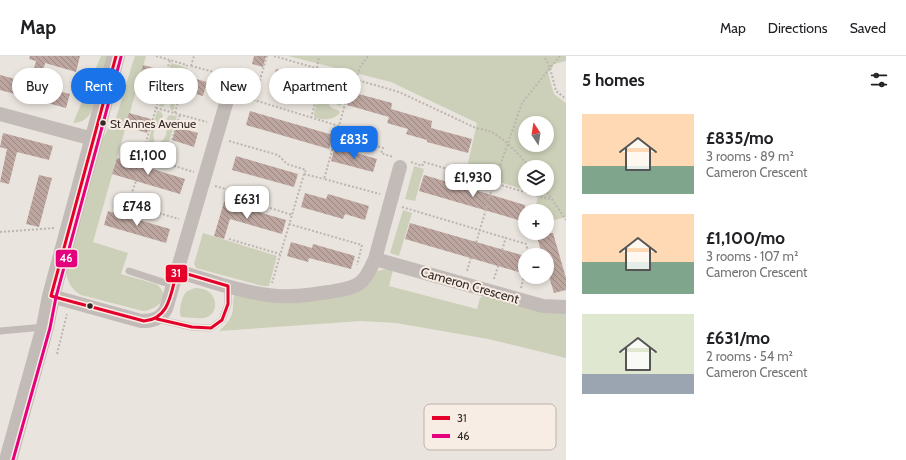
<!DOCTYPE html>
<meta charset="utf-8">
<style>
body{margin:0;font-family:Cabin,sans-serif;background:#f6f6f6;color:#202124;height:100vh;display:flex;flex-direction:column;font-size:15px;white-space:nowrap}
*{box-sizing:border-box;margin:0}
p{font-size:13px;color:#757577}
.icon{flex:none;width:22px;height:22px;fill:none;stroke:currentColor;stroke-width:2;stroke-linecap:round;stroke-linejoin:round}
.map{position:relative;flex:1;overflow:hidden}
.panel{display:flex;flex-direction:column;background:#fff;width:340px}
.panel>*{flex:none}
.guide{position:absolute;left:12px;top:12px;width:380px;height:36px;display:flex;gap:8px}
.needle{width:26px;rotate:348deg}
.fabs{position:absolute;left:518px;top:60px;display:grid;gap:8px}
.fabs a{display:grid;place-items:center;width:36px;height:36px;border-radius:50%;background:#fff;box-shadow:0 2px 6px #0003;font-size:20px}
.price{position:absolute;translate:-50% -34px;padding:0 9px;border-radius:8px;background:#fff;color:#222;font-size:13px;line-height:26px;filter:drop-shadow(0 1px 2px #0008)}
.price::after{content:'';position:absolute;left:50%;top:24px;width:12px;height:9px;margin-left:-6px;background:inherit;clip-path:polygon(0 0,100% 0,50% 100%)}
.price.on{background:#1a73e8;color:#fff}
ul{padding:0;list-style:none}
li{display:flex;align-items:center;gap:12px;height:100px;padding:0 16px}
li span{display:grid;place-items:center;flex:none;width:112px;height:80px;border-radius:0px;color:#555}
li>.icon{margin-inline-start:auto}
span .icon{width:48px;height:48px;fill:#fffc;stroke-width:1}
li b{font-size:17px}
h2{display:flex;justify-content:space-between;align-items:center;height:48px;padding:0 16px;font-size:17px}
.tag{padding:0 14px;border-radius:18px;background:#fff;box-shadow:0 2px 6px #0003;font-size:14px;line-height:36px}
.tag.on{background:#1a73e8;color:#fff}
header{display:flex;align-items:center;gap:24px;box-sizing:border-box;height:56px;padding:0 20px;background:#fff;border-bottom:1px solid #e0e0e0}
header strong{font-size:19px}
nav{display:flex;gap:22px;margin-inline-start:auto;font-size:14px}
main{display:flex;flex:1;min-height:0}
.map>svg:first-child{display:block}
.green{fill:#cdd0b8;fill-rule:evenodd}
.building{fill:url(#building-back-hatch)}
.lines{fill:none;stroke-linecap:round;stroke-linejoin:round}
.path{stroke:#bcb4b0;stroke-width:2;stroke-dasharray:2 2;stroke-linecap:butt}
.service{stroke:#c3bbb7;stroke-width:7}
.minor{stroke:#c3bbb7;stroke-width:14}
.tertiary{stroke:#c3bbb7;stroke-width:18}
.bus-1-casing{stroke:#f8ede4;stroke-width:6}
.bus-2-casing{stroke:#f8ede4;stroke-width:6}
.bus-1{stroke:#e4002b;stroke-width:3}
.bus-2{stroke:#e5007d;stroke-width:3}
.bus-dot{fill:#332926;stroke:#f8ede4;stroke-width:1.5}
.labels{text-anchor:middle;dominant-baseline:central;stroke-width:4;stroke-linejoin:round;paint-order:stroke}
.bus-label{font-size:12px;fill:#332926;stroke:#f8ede4;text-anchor:start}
.street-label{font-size:13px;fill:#332926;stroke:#f8ede4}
.key{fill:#f8ede4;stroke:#bdb2ab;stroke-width:1}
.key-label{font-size:11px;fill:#332926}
.line-badge{stroke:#f8ede4;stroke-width:1.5}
.badge-label{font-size:11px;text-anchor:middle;font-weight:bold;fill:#fff}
</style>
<header>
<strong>Map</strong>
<nav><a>Map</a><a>Directions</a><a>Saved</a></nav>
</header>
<main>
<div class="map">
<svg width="566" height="404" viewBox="0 0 566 404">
<defs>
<pattern id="building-back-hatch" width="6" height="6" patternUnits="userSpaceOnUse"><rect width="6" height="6" fill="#bea6a0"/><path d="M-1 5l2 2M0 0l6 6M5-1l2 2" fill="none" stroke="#9b8782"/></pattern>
</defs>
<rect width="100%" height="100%" fill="#eae4de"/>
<path class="green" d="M 101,0 L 108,0 L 93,53 C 89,61 83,67 73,67 Z
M 135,0 L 146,0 L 93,186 L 128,197 L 121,218 L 156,228 C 172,239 159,254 143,255 L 81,239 C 71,233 67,226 66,214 L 95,99 L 108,72 L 114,69 L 132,9 Z
M 288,0 L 566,0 L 566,5 L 554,8 L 548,17 L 554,38 L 566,47 L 566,161 L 547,166 L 547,155 L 534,155 L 539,138 L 466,116 L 477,67 L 391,26 ZM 525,67 L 547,67 L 547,89 L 525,89 ZM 525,111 L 547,111 L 547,133 L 525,133 Z
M 171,7 L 185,11 L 173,55 L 171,54 C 168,46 174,41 176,34 L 174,30 L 171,30 L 168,31 L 166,36 L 167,45 L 163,51 L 159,50 Z
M 327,17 L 332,17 L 336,19 C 334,28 321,39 330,50 C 333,54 338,52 340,57 C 334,64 322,65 314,61 L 314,57 L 325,18 Z
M 341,19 L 349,22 L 349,25 L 343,47 L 340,50 L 337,49 L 336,43 C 340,35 337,28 339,20 Z
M 157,55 L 160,55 L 163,59 C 162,68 149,72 155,86 L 158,87 C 172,80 163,71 168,60 L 171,59 L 177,60 L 164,102 L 145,97 Z
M 414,110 L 424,113 L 415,145 L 405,143 Z
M 403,154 L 412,157 L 399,200 L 390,197 Z
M 203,177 L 277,200 L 269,230 L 262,230 L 196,212 L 194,208 Z
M 387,213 L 393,214 L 389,230 L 477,253 L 480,242 L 485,239 L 566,256 L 566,302 L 488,283 L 396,267 L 361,265 L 219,275 C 226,269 232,262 233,253 C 233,248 233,244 234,239 L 338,241 L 376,215 Z
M 195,232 C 219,231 221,259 204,262 C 197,263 188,261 181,261 C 178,255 182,241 186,236 C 189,234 192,233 195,232 Z"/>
<path class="building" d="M 30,0 L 80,0 L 76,16 L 45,7 L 39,30 L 70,38 L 66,52 L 0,34 L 0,19 L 30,27 L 36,5 L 29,3 Z
M 254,0 L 266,0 L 263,11 L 252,8 Z
M 143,9 L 165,15 L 161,29 L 139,23 Z
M 276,13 L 318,25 L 314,39 L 272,27 Z
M 185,20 L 207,26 L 203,40 L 181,34 Z
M 351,36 L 392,47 L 391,54 L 391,53 L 432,65 L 431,72 L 472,83 L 468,97 L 427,86 L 427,84 L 406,78 L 408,73 L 387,67 L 389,61 L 347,49 Z
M 250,55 L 333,79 L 329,93 L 246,69 Z
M 129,57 L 151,63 L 147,77 L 125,70 Z
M 176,71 L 198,77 L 194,91 L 172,84 Z
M 3,77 L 53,90 L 49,104 L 17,96 L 9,128 L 0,126 L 7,93 L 0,91 Z
M 335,91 L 377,103 L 373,116 L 331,105 Z
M 236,100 L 298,118 L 294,131 L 232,114 Z
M 117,102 L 185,123 L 180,138 L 112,118 Z
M 39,119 L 52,122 L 39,171 L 26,168 Z
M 424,119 L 525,149 L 525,166 L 419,135 Z
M 305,137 L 326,143 L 328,138 L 369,150 L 365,164 L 345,158 L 343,163 L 301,151 Z
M 224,146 L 286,164 L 282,178 L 230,163 L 224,183 L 214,180 Z
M 108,155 L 170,173 L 166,187 L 104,169 Z
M 410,167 L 525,200 L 522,217 L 405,183 Z
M 536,177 L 553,177 L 566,222 L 566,234 L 554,237 L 547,214 L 547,199 L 542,199 Z
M 291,186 L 312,192 L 313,188 L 355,200 L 351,213 L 309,202 L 308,206 L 287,200 Z"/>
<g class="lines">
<path class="path" d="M 156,0 L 187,9
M 274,0 L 399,36 L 476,72 C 481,73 485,74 489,75 C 502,80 521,100 529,111
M 560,0 L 550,12 L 556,35 L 566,43
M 191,10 L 229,20
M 191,10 L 194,0
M 317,12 L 319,0
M 356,23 L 360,11 L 368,0
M 242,39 L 254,44 L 339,70 L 352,22
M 254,44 L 267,0
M 156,52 L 207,66
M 175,57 L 187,9
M 311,62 L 324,14
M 339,70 L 324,123 L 380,138
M 336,78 L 383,92 L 381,97 L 393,101
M 229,85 L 278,99 L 287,108 L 306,114 L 304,118 L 272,227
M 128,96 L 194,116
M 411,106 L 422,110 L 424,106 L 494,127 L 522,47 L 550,12 L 544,0
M 165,107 L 180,58
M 138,114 L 170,4
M 304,118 L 324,123
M 137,122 L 128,148 L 179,163
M 215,130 L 251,140 L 267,151 L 292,159
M 545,133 L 566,164
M 489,142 L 494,127 L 552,144
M 402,151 L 526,188 L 529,199
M 289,168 L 362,189 L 357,209
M 0,176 L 55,172
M 229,183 L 280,198
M 475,190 L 487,150
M 501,198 L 506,181
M 467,215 L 472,198
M 494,223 L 499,207
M 521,232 L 525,217
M 57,298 L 67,258"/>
<path class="service" d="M 129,215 L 172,229
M 157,263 L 192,271 L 211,272 L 222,264 L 228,248 L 228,230
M 0,275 L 44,271"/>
<path class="minor" d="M 0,58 L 93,83
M 375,203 L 543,250 L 566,251
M 177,215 C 207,224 237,235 268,239 C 288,242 309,239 329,236 C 339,234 353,233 361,226 C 368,220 371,211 375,203 L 400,111
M 51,240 L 141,265 C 153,265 160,263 166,253 L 230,34"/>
<path class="tertiary" d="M 8,404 L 45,271 L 51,240 L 116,0"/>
<defs>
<path id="bus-1" d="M 51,240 L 144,265 C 170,263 171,236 177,215 L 228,230 L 228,248 L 222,264 L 211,272 L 192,271 L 157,263
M 51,240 L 116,0"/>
<path id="bus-2" d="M 13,404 L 50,272 L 56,241 L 121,1"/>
</defs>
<use href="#bus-1" class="bus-1-casing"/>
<use href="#bus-2" class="bus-2-casing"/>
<use href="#bus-1" class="bus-1"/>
<use href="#bus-2" class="bus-2"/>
</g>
<g class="bus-dot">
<circle cx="103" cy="67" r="3.5"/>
<circle cx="90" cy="250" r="3.5"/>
</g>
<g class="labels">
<g class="bus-label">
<text x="110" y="67">St Annes Avenue</text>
</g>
<g class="street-label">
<text transform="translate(470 229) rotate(16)">Cameron Crescent</text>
</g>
</g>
<rect x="424" y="348" width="132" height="46" rx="6" class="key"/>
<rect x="432" y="360" width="18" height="4" fill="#e4002b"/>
<rect x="432" y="378" width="18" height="4" fill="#e5007d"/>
<g class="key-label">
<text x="457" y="366">31</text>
<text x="457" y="384">46</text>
</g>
<g class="line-badge">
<rect x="55" y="193" width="23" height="19" rx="4" fill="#e5007d"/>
<rect x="165" y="208" width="23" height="19" rx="4" fill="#e4002b"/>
</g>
<g class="badge-label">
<text x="66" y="206">46</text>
<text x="176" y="221">31</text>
</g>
</svg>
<div class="fabs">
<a><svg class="needle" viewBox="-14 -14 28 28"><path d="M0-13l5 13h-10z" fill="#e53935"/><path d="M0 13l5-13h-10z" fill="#757577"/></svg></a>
<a><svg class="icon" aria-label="layers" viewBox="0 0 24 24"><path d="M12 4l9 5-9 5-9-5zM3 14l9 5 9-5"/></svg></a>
<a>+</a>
<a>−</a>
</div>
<b class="price on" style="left:354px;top:104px">£835</b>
<b class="price" style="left:148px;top:120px">£1,100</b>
<b class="price" style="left:473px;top:142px">£1,930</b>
<b class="price" style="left:247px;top:164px">£631</b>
<b class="price" style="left:137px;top:171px">£748</b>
<div class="guide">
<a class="tag">Buy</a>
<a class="tag on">Rent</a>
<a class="tag">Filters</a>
<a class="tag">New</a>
<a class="tag">Apartment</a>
</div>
</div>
<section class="panel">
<h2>5 homes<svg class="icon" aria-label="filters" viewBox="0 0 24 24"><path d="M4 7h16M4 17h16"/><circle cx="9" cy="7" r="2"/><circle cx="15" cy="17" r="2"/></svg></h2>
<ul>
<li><span style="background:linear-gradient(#ffd9b3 65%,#7fa58c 0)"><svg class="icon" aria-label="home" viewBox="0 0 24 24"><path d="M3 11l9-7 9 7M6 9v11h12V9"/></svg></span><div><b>£835/mo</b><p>3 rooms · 89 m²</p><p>Cameron Crescent</p></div></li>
<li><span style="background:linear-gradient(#ffd9b3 60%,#7fa58c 0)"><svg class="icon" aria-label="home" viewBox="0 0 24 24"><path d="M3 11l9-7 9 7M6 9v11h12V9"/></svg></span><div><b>£1,100/mo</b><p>3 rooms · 107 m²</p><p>Cameron Crescent</p></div></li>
<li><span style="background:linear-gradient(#dfe7d0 75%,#9aa5b1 0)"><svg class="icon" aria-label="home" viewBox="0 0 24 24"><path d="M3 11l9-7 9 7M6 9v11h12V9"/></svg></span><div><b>£631/mo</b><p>2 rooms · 54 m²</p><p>Cameron Crescent</p></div></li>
</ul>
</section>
</main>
